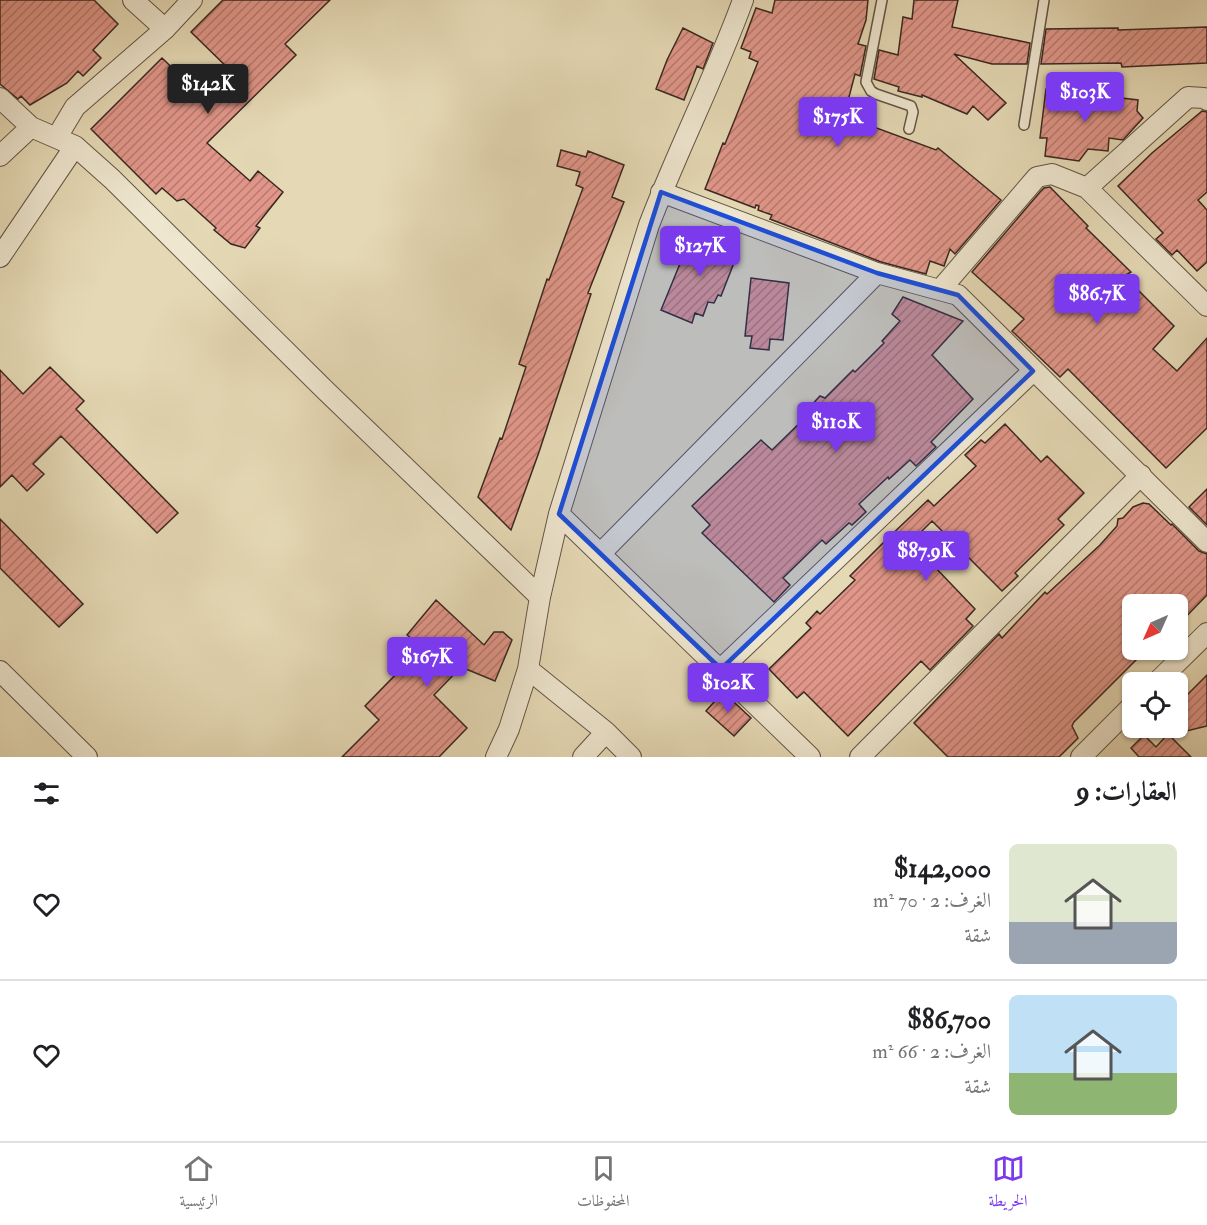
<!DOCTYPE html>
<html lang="ar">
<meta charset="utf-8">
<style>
body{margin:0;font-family:"IM FELL Double Pica",Amiri,serif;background:#f6f6f6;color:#202124;direction:rtl;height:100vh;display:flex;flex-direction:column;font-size:22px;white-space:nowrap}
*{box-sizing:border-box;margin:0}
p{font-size:20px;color:#757577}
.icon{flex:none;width:33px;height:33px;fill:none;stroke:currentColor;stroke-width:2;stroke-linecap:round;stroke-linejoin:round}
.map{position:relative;height:757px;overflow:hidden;direction:ltr}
.side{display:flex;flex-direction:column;background:#fff;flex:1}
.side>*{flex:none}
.needle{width:39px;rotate:225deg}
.controls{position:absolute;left:1122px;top:594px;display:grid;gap:12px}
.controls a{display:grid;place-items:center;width:66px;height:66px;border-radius:9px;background:#fff;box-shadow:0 2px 4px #0004;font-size:30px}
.price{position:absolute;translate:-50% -51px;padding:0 14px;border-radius:6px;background:#7c3aed;color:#fff;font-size:20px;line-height:39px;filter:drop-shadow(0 2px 3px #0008)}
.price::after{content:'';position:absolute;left:50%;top:36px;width:18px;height:14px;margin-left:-9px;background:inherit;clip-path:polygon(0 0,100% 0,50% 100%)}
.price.selected{background:#222;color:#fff}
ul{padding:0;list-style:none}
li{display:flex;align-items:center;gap:18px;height:150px;padding:0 30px}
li+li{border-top:2px solid #e0e0e0}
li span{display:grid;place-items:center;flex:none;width:168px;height:120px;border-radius:9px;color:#555}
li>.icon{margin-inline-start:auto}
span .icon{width:72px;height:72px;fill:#fffc;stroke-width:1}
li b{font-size:26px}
h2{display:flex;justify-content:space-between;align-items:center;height:72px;padding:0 30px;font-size:26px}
.dock{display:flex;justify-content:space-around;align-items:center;height:84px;border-top:2px solid #e0e0e0;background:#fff;font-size:16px;color:#757577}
.dock a{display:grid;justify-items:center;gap:3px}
.dock .selected{color:#7c3aed}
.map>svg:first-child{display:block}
.building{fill:url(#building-hatch);stroke:#392720;stroke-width:1.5}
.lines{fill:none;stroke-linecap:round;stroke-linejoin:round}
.lane-casing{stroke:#645445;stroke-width:12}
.street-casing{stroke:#645445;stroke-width:22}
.lane{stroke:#eee6cf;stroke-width:9}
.street{stroke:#eee6cf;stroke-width:20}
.marked{fill:#1d4ed8;fill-opacity:0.2;stroke:#1d4ed8;stroke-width:4.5;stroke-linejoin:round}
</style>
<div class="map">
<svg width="1207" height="757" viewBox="0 0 1207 757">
<defs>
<pattern id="building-hatch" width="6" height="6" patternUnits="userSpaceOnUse" patternTransform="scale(1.5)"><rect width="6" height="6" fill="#e19689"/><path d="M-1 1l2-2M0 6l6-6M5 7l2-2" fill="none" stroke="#b77a70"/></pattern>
</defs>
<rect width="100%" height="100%" fill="#e5d9b5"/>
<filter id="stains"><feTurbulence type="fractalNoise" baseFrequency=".00333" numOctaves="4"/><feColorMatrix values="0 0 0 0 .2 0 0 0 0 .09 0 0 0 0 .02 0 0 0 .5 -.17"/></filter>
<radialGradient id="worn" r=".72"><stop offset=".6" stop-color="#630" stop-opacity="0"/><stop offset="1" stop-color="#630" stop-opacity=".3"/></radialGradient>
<path class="building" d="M 0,0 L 94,0 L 118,24 L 93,50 L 101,58 L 83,76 L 78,71 L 67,83 L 30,105 L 21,96 L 18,99 L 0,84 Z
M 223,0 L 330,0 L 285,44 L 296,55 L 207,143 L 250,181 L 258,171 L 283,192 L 256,226 L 260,228 L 245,248 L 231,244 L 214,230 L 216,228 L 184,199 L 177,201 L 162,188 L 156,194 L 91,129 L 162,58 L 184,79 L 190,78 L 212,100 L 236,76 L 191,32 Z
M 775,0 L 868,0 L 866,20 L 858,44 L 866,46 L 860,76 L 855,74 L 844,116 L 936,150 L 938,148 L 1001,200 L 955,254 L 950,249 L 944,266 L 930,261 L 926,274 L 881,262 L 770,219 L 772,215 L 758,210 L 759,206 L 756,205 L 755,208 L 705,189 L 723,143 L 725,144 L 758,62 L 749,58 L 751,52 L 741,48 L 756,8 L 772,13 Z
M 914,0 L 958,0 L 952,27 L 1030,43 L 1027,64 L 992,64 L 954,54 L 1006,103 L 988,120 L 973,106 L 967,114 L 922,95 L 922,97 L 898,91 L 899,87 L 874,79 L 879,50 L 898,55 L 903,17 L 912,19 Z
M 1207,27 L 1207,63 L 1122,67 L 1121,63 L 1041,64 L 1046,29 L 1118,28 L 1118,30 Z
M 683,28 L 713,43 L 703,69 L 697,66 L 684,100 L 656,89 L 667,60 Z
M 1046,89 L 1138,100 L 1137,111 L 1143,118 L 1123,140 L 1109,138 L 1108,151 L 1088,149 L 1079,161 L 1045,156 L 1047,138 L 1040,138 Z
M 1202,111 L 1207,112 L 1207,192 L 1198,200 L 1207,210 L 1207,262 L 1197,271 L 1177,250 L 1172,255 L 1156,239 L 1163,233 L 1118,186 L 1152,153 Z
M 561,150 L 586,157 L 588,151 L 624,165 L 612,197 L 624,202 L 588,293 L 591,294 L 539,452 L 511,530 L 478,497 L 500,438 L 502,439 L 526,367 L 519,364 L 547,279 L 549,280 L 583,188 L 576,185 L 580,172 L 557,166 Z
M 1050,187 L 1088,226 L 1086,228 L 1131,272 L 1124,276 L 1174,326 L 1153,349 L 1177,371 L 1207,338 L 1207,428 L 1166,468 L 1068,369 L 1060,377 L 1012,331 L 1024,319 L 972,272 L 1040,192 L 1044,188 Z
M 693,232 L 739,250 L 721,296 L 718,295 L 714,303 L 708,302 L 703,316 L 695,313 L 692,323 L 661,310 Z
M 751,278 L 789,283 L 783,340 L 770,339 L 769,350 L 750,348 L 752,336 L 745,336 Z
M 903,297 L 963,321 L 932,355 L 973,399 L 931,442 L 936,447 L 916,466 L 910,460 L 889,479 L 888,477 L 859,504 L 866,512 L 852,525 L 849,523 L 826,544 L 822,540 L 783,578 L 790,585 L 774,602 L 702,533 L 710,525 L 692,506 L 761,440 L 772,450 L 810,413 L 807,410 L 820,396 L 825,398 L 853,370 L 855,372 L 884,343 L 882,341 L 900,321 L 892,314 Z
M 50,367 L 84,401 L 76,409 L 178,513 L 157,533 L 61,436 L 33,464 L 44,474 L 27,491 L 12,475 L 0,487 L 0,370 L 23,394 Z
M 1005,424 L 1041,462 L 1047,456 L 1084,493 L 1058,519 L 1064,525 L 1015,573 L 1018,576 L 1002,591 L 932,521 L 911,542 L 975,609 L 966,619 L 973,626 L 930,670 L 921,661 L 848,736 L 804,692 L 797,698 L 769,669 L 811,628 L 806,623 L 817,611 L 820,614 L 855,580 L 850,576 L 887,539 L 928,500 L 934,506 L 976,466 L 965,455 L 981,440 L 985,443 Z
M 1207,489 L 1207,525 L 1189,507 Z
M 1143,503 L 1149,504 L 1171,525 L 1172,524 L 1199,551 L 1207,554 L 1207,595 L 1178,625 L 1178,604 L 1132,604 L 1132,650 L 1146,650 L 1074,722 L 1072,726 L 1078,738 L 1059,757 L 948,757 L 914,723 L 999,634 L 1002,638 L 1045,592 L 1047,594 L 1100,545 L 1117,526 L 1118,519 L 1123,518 L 1133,507 Z
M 0,519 L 83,604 L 59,627 L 0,568 Z
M 436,600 L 484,645 L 494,632 L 503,632 L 512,640 L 495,681 L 461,667 L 434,695 L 467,728 L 439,757 L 342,757 L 379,720 L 365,706 L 399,671 L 390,662 L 412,639 L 407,635 Z
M 1207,675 L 1207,726 L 1178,733 L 1178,704 Z
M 723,692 L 751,718 L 734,736 L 706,711 Z
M 1168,734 L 1191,757 L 1139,757 L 1131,748 L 1144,735 L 1156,747 Z"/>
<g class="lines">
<defs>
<path id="lane" d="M 882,0 L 866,82 L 871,91 L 876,94 L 911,106 L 913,112 L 909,129
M 1024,125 L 1044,0"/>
<path id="street" d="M 133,0 L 165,29
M 0,98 L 31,127 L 75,146 L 112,179 L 326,391 L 540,597
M 57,137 L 75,107 L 165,29 L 192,0
M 0,156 L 31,127
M 1087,188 L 1207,306
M 661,192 L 877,273 L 958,295 L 1207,542
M 0,257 L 75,146
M 940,290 L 1037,177 L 1052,174 L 1087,188 L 1188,97 L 1204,98 L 1207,100
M 559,514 L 810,757
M 600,554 L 877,273
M 528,669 L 606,732 L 631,757
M 721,669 L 1033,371
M 0,671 L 87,757
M 1157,682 L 1207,633
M 496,757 L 509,729 L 528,669 L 540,597 L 559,514 L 649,225 C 678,149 715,77 743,0
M 583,757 L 606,732
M 860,757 L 1141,475
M 1081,757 L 1132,706"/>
</defs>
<use href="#lane" class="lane-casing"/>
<use href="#street" class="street-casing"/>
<use href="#lane" class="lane"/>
<use href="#street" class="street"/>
</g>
<path class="marked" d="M 661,192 L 877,273 L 958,295 L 1033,371 L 721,669 L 559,514 Z"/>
<rect width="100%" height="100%" filter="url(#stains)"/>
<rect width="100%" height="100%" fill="url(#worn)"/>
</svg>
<div class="controls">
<a><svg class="needle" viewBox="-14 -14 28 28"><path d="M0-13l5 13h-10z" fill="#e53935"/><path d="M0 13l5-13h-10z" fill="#757577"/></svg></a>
<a><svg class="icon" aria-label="locate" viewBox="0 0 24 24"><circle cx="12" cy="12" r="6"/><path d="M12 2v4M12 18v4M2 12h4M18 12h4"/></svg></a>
</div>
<b class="price selected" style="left:208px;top:115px">$142K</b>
<b class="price" style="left:1085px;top:123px">$103K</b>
<b class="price" style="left:838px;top:148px">$175K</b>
<b class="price" style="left:700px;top:277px">$127K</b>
<b class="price" style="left:1097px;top:325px">$86.7K</b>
<b class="price" style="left:836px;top:453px">$110K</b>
<b class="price" style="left:926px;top:582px">$87.9K</b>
<b class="price" style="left:427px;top:688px">$167K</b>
<b class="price" style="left:728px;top:714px">$102K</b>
</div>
<section class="side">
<h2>العقارات: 9<svg class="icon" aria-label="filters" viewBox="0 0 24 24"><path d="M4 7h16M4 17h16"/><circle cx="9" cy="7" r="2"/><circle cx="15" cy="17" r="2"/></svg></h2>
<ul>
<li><span style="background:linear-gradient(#dfe7d0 65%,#9aa5b1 0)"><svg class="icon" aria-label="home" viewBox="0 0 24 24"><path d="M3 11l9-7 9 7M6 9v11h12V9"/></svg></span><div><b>$142,000</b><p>الغرف: 2 · 70 m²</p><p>شقة</p></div><svg class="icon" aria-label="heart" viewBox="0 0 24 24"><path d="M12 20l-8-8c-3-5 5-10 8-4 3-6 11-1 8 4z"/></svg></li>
<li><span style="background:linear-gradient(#bfe0f5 65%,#8fb573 0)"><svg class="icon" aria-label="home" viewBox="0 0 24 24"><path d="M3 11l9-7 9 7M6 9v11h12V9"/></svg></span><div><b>$86,700</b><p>الغرف: 2 · 66 m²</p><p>شقة</p></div><svg class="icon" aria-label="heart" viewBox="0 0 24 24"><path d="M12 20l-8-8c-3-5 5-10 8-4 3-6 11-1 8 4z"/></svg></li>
</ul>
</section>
<nav class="dock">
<a class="selected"><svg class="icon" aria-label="map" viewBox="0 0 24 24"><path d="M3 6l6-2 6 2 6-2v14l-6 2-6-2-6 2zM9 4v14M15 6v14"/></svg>الخريطة</a>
<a><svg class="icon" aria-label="saved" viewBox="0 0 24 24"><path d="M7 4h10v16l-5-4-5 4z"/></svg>المحفوظات</a>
<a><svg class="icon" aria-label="home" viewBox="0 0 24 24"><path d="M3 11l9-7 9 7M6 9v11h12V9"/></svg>الرئيسية</a>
</nav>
